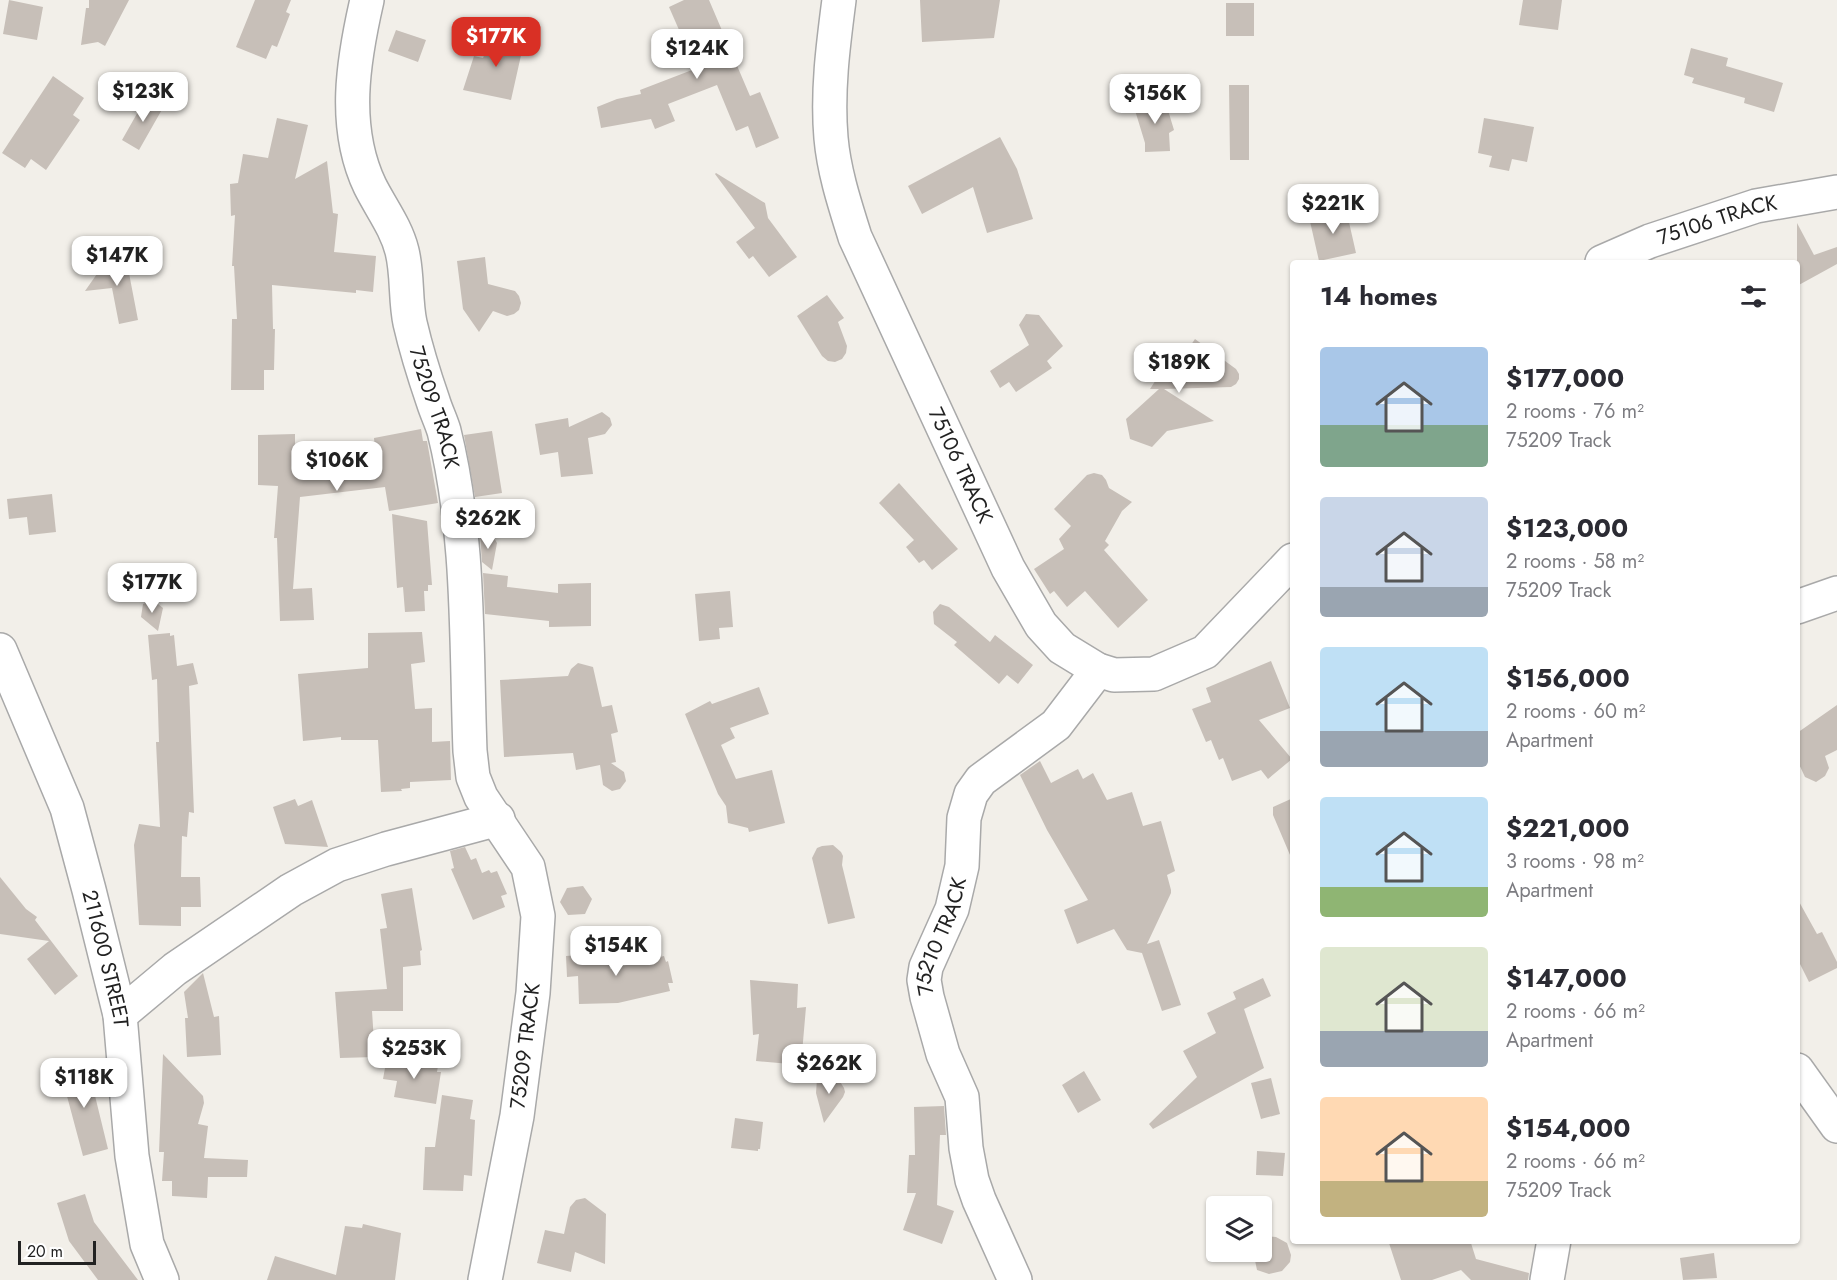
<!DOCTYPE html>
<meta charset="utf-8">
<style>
body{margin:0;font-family:Jost,sans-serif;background:#f2f2f3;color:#2b2b33;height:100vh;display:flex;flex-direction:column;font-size:22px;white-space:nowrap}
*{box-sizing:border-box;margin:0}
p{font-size:20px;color:#7c7c81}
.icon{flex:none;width:33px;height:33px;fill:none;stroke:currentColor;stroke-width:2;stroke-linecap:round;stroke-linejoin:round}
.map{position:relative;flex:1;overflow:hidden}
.panel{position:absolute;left:1290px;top:260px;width:510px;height:984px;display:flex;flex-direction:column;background:#fff;border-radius:6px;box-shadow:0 2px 4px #0004}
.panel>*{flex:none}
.fabs{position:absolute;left:1206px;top:1196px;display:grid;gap:12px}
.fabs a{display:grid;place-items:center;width:66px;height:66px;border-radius:6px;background:#fff;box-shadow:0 2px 4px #0004;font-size:30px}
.scale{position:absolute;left:18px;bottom:15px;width:78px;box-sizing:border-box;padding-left:6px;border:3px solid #222;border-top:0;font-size:16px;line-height:21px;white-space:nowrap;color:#222;-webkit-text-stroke:4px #fff;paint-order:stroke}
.price{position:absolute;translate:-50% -51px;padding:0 14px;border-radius:12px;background:#fff;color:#222;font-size:20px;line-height:39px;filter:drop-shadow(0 2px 3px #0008)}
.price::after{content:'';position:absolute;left:50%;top:36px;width:18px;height:14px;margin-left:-9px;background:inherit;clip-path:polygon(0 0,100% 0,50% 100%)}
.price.selected{background:#d93025;color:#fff}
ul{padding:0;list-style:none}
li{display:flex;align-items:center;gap:18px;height:150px;padding:0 30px}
li span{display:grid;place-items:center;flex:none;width:168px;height:120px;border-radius:6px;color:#555}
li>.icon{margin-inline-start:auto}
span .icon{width:72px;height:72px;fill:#fffc;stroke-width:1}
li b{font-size:26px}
h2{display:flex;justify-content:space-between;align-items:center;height:72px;padding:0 30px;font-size:26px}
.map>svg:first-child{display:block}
.building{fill:#c7bfb8}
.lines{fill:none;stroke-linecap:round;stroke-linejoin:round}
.minor-casing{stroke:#a9a9a9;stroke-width:36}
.minor{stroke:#fff;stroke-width:33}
.labels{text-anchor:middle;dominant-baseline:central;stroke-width:6;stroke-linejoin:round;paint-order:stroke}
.street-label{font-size:21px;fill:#222;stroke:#fff}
</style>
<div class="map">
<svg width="1837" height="1280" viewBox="0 0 1837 1280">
<rect width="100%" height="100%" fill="#f2efe9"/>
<path class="building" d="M 9,0 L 43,7 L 37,40 L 3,34 Z
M 89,0 L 129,0 L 105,46 L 98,42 L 81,45 L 86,8 L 89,8 Z
M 255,0 L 291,0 L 286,12 L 290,14 L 277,47 L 272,45 L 266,59 L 236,47 Z
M 684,0 L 709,0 L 750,96 L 760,92 L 779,138 L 756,148 L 748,126 L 736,131 L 717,85 L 668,104 L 675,121 L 655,129 L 651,119 L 601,128 L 597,107 L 617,99 L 641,94 L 640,90 L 692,70 L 697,71 L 669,7 Z
M 920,0 L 1000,0 L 994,38 L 922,42 Z
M 1523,0 L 1562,0 L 1558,30 L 1519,25 Z
M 1226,3 L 1254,3 L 1254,36 L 1226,36 Z
M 396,30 L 426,40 L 418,62 L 388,51 Z
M 506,32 L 524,42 L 511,100 L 463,90 L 474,56 L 483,58 L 492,36 L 499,33 Z
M 1691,48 L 1728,58 L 1726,66 L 1783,83 L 1774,112 L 1744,103 L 1745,98 L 1692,83 L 1694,78 L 1684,75 Z
M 53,76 L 84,98 L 73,115 L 80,120 L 46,170 L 31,159 L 25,168 L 2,153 Z
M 1229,85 L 1249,85 L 1249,160 L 1230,160 Z
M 147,96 L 164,106 L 139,150 L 122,140 Z
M 1164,97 L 1174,130 L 1169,133 L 1170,151 L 1145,152 L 1145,143 L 1134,107 Z
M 277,118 L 308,125 L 295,179 L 327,161 L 333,213 L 338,214 L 334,252 L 376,256 L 373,292 L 356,290 L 356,293 L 272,285 L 273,329 L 275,329 L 274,370 L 264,370 L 264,390 L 231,390 L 232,319 L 237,319 L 234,266 L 232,266 L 235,215 L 231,216 L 230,184 L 238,183 L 243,154 L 268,158 Z
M 1484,118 L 1534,127 L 1527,162 L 1512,159 L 1509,171 L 1489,167 L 1492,156 L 1478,153 Z
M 1000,137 L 1017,169 L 1033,219 L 987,233 L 973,187 L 922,214 L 908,186 Z
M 716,173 L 765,203 L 768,218 L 797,257 L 769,277 L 753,256 L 749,259 L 736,242 L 755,228 L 715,174 Z
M 1346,209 L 1356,253 L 1319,261 L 1309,217 Z
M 1797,223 L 1814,255 L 1837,247 L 1837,264 L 1797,286 Z
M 113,251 L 128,268 L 138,320 L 119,324 L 112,288 L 85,291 Z
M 485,257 L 488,284 L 515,291 L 519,296 L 521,303 L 519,310 L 514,314 L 507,316 L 493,311 L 479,332 L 463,309 L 457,261 Z
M 827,295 L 844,318 L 838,322 L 847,346 L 846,353 L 842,359 L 835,362 L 828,361 L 822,356 L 797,316 Z
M 1026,314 L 1039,315 L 1063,346 L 1047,361 L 1052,368 L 1016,392 L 1009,382 L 1000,388 L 990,371 L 1029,345 L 1019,325 Z
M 1195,339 L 1236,369 L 1239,374 L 1239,379 L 1236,384 L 1231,387 L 1164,389 L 1214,421 L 1167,431 L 1152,447 L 1130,439 L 1126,419 L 1159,389 L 1150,389 L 1176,349 L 1184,355 Z
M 602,412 L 610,418 L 612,425 L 605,434 L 588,438 L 593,474 L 561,477 L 558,452 L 540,455 L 535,424 L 568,418 L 569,427 Z
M 421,429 L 423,441 L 427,441 L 438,503 L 389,511 L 385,487 L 300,497 L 293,589 L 312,588 L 314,620 L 280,621 L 277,538 L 274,538 L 278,486 L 258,485 L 258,435 L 295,434 L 295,459 L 375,449 L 374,438 Z
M 492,431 L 502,493 L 475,497 L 464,435 Z
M 1094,473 L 1102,475 L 1106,480 L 1109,488 L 1132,502 L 1122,511 L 1105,541 L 1109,545 L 1104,550 L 1148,600 L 1118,628 L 1085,591 L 1067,607 L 1054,591 L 1050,594 L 1034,569 L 1064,549 L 1059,539 L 1071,526 L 1054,509 L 1087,475 Z
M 899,483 L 958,549 L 932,570 L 924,560 L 919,563 L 906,547 L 914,540 L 879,503 Z
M 52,494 L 56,532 L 29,535 L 27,517 L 9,519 L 7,499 Z
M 392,514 L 427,521 L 432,585 L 428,585 L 428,591 L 424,591 L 425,611 L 405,612 L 403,587 L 397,588 Z
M 482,533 L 493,536 L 497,543 L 492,570 L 482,562 L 480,534 Z
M 483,573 L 508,576 L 507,587 L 558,593 L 558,584 L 591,583 L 591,626 L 549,627 L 549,621 L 485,614 Z
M 730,591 L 733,627 L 719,628 L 720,639 L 699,641 L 695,594 Z
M 153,600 L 163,608 L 158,631 L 141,617 L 143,604 Z
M 940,604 L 949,607 L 990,642 L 995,635 L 1033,665 L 1018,684 L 1007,675 L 999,684 L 954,645 L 957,642 L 934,624 L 933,612 Z
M 422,632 L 425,662 L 411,664 L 415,709 L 432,708 L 432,742 L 450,741 L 451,780 L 410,782 L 410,788 L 401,789 L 402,791 L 381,792 L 378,740 L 341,740 L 341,737 L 303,741 L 298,674 L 368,668 L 368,633 Z
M 170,633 L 170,636 L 174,635 L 177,666 L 193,663 L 198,684 L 189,686 L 194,813 L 189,812 L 187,837 L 182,836 L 181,877 L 200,877 L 201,907 L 181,907 L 181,926 L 139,925 L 134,845 L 139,824 L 160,827 L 156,742 L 159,742 L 157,679 L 152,680 L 148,635 Z
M 1271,661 L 1290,708 L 1259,720 L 1292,759 L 1268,779 L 1261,770 L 1232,781 L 1223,758 L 1219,760 L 1211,740 L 1206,742 L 1192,709 L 1211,702 L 1206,688 Z
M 578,663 L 593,667 L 602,707 L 612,705 L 618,732 L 611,734 L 616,762 L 611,763 L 624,772 L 626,781 L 620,789 L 612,791 L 603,785 L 600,765 L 576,770 L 573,753 L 504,757 L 500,680 L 568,676 L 571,669 Z
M 759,687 L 769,714 L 730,728 L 735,738 L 721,745 L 736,779 L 772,770 L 785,823 L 749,832 L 748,828 L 728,823 L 726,806 L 718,794 L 685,714 L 710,701 L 712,704 Z
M 1837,705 L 1837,750 L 1825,756 L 1829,768 L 1825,776 L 1816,782 L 1805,777 L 1797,760 L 1797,733 Z
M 1040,761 L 1051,783 L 1078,769 L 1083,779 L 1093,773 L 1107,800 L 1132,792 L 1143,826 L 1161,821 L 1175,871 L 1167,875 L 1171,890 L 1171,893 L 1147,944 L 1159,940 L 1181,1005 L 1162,1011 L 1142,953 L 1127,950 L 1114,929 L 1077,944 L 1064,910 L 1088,900 L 1047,830 L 1020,775 Z
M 1293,798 L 1293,862 L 1273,815 L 1273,807 Z
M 295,799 L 298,806 L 312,800 L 328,847 L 285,844 L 273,807 Z
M 833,845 L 841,852 L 843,856 L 842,865 L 855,918 L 828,924 L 812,858 L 817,848 L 822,846 Z
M 465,847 L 471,860 L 476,858 L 482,873 L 489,870 L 491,873 L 497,871 L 507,894 L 501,896 L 505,907 L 473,920 L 451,869 L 454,868 L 450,851 Z
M 0,877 L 26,909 L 37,917 L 35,920 L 78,976 L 55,995 L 27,959 L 49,941 L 0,934 Z
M 583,886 L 592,899 L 585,914 L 568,915 L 560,902 L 567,888 Z
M 412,888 L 422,950 L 420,951 L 421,965 L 403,967 L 403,1011 L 372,1011 L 375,1057 L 340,1058 L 335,992 L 387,989 L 380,929 L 387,928 L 381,894 Z
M 1797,898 L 1817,934 L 1822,932 L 1837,962 L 1837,968 L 1809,982 L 1797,958 Z
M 608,944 L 610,969 L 664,956 L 666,962 L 668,961 L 673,983 L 668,983 L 670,991 L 618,1003 L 579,1004 L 578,976 L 567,977 L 566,956 L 579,955 L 579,946 Z
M 203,973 L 214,1017 L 219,1016 L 221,1055 L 187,1057 L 185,1018 L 188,1018 L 184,992 Z
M 1263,978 L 1271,996 L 1244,1009 L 1264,1068 L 1153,1129 L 1149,1124 L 1197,1077 L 1183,1051 L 1216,1033 L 1207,1013 L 1236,999 L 1233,992 Z
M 750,980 L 798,984 L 797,1008 L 806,1007 L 801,1065 L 756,1061 L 759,1034 L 753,1035 Z
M 163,1054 L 203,1096 L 204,1103 L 198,1124 L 208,1126 L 204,1158 L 248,1160 L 247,1177 L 208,1177 L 207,1198 L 172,1196 L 172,1181 L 162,1181 L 164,1152 L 159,1152 Z
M 387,1057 L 438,1066 L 437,1072 L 441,1072 L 436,1104 L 394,1097 L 397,1081 L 383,1079 Z
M 87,1063 L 108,1149 L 83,1156 L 60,1070 Z
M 1084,1071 L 1101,1100 L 1078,1113 L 1062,1085 Z
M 831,1077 L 839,1080 L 844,1088 L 845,1092 L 843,1097 L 824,1123 L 816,1093 L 817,1079 Z
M 1271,1078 L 1280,1114 L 1261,1119 L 1251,1083 Z
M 442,1095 L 473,1100 L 470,1119 L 475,1120 L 472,1176 L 464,1175 L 463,1191 L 423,1190 L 425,1147 L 435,1147 Z
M 944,1106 L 946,1135 L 940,1135 L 937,1205 L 954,1211 L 942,1244 L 903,1230 L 916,1193 L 907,1193 L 909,1155 L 915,1155 L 914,1107 Z
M 735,1118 L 763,1122 L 760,1149 L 758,1149 L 758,1151 L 731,1148 Z
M 1257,1151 L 1285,1153 L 1283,1176 L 1256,1175 Z
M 85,1194 L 94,1222 L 138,1280 L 98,1280 L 69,1241 L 57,1203 Z
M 585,1198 L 606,1214 L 605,1264 L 575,1252 L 571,1272 L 537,1263 L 545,1230 L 564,1234 L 570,1207 L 576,1200 Z
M 363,1224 L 401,1233 L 395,1280 L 267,1280 L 275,1256 L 336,1275 L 345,1226 L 362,1228 Z
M 1262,1236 L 1276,1237 L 1287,1243 L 1291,1255 L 1290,1262 L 1282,1271 L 1269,1274 L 1257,1270 L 1253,1251 L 1262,1251 Z
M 1388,1240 L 1470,1240 L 1476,1259 L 1529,1273 L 1528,1280 L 1471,1280 L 1461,1270 L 1432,1280 L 1401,1280 Z
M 1714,1253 L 1717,1278 L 1683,1280 L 1680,1258 Z"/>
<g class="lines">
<defs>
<g id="minor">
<path id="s1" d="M 367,0 C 353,61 342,127 370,186 C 381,208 396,227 402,251 C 408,275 405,300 410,323 C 416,349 424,375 433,401 C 436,411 441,421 444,431 C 470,535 466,645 470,751 L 473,777 L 481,797 L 528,867 L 538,916 L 533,993 L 517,1116 L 485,1280"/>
<path id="s2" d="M 839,0 C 833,46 827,92 831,138 C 834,172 845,205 855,237 L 1008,568 L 1041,625 L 1062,648 L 1098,670 L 1114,675 L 1154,674 L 1205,652 L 1293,560"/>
<path id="s3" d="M 1602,262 L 1650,241 L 1756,206 L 1837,192"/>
<path d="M 1797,607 L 1837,593"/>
<path id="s4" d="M 0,650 L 67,808 L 89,890 L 120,1015 L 132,1156 L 147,1244 L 162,1280"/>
<path d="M 120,1015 L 175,969 L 291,890 L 337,865 L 386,849 L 498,819"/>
<path d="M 1797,1070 L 1837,1126"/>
<path id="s5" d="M 1015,1280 L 979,1200 L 972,1180 L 966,1148 L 962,1097 L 943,1054 L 927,997 L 924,980 L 926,967 L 952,909 L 962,866 L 964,818 L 971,794 L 981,780 L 1056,725 L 1098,670"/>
<path d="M 1547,1280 L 1554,1240"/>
</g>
</defs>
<use href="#minor" class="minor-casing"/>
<use href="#minor" class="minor"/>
</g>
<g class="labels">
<g class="street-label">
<text stroke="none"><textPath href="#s3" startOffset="123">75106 TRACK</textPath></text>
<text stroke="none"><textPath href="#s1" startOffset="423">75209 TRACK</textPath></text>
<text stroke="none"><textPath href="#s2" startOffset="492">75106 TRACK</textPath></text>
<text stroke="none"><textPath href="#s5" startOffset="363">75210 TRACK</textPath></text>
<text stroke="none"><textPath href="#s4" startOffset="327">211600 STREET</textPath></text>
<text transform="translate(525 1046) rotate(-83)">75209 TRACK</text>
</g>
</g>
</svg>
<div class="fabs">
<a><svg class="icon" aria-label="layers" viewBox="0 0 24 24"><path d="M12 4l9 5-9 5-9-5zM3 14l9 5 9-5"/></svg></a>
</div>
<div class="scale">20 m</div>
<b class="price selected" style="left:496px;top:68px">$177K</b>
<b class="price" style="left:697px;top:80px">$124K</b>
<b class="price" style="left:143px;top:123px">$123K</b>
<b class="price" style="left:1155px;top:125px">$156K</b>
<b class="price" style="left:1333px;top:235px">$221K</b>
<b class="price" style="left:117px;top:287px">$147K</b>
<b class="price" style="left:1179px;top:394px">$189K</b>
<b class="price" style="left:337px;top:492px">$106K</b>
<b class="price" style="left:488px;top:550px">$262K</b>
<b class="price" style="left:152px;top:614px">$177K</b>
<b class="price" style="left:616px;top:977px">$154K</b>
<b class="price" style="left:414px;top:1080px">$253K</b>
<b class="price" style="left:829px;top:1095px">$262K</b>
<b class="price" style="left:84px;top:1109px">$118K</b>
<section class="panel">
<h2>14 homes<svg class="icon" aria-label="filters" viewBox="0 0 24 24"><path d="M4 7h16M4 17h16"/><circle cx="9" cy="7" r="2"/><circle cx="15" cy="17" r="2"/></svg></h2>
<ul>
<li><span style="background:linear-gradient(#a9c7e8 65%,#7fa58c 0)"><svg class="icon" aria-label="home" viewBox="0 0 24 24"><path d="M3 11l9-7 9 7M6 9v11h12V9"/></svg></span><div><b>$177,000</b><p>2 rooms · 76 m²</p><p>75209 Track</p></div></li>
<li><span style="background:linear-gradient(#c9d6e8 75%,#9aa5b1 0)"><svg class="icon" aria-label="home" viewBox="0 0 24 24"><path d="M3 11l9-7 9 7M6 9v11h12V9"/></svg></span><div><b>$123,000</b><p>2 rooms · 58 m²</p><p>75209 Track</p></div></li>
<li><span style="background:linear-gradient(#bfe0f5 70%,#9aa5b1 0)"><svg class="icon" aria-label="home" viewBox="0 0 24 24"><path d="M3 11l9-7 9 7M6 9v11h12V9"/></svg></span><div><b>$156,000</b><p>2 rooms · 60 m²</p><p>Apartment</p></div></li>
<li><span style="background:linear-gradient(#bfe0f5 75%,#8fb573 0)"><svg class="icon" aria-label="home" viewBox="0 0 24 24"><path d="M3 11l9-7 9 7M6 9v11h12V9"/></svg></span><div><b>$221,000</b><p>3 rooms · 98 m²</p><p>Apartment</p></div></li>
<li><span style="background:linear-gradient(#dfe7d0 70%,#9aa5b1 0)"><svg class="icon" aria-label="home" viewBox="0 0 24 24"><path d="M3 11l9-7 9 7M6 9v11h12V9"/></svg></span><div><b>$147,000</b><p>2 rooms · 66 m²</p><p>Apartment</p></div></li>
<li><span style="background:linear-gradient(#ffd9b3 70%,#c2b280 0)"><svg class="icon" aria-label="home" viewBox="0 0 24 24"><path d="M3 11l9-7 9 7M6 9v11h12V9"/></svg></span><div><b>$154,000</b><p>2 rooms · 66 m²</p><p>75209 Track</p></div></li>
</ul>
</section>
</div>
